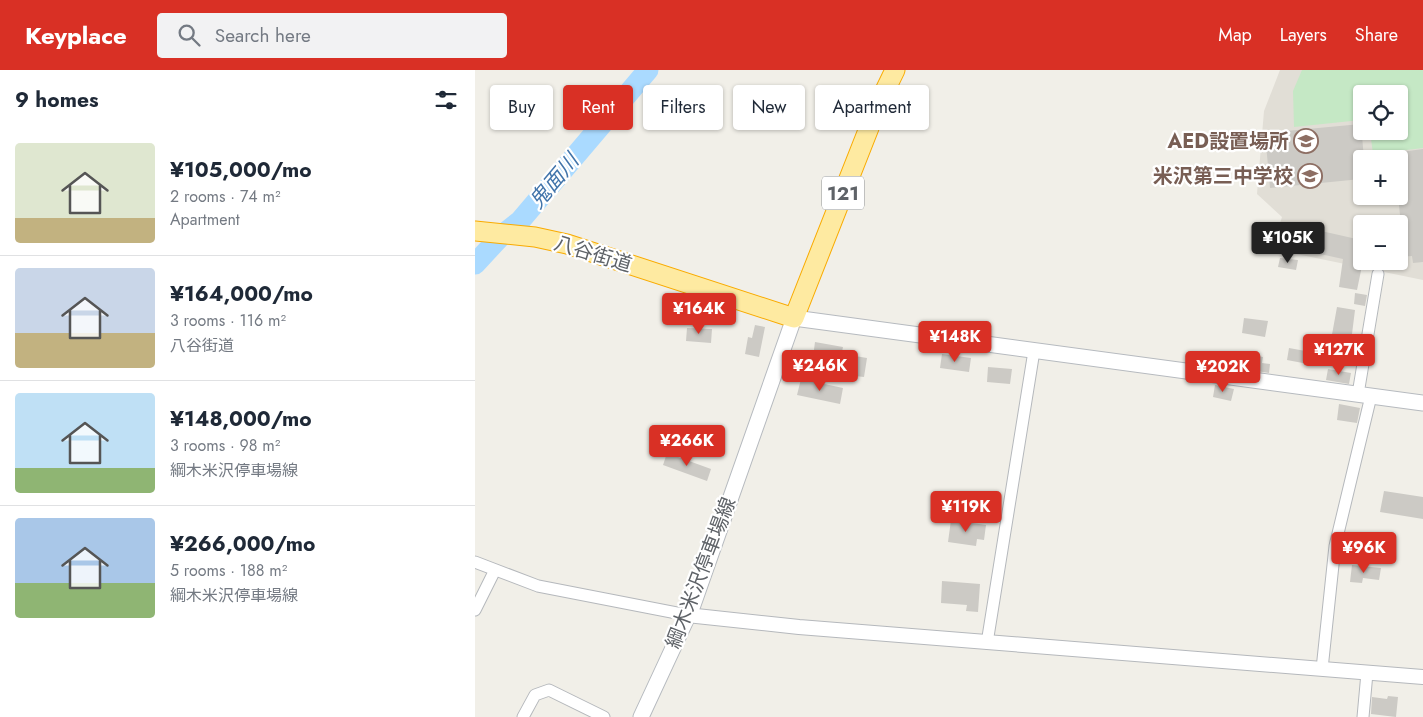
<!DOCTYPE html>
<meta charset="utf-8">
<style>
body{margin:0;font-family:Jost,"Noto Sans JP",sans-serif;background:#f2f2f3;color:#1f2937;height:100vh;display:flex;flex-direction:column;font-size:19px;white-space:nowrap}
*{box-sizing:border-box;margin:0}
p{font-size:16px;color:#747a83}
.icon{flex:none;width:28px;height:28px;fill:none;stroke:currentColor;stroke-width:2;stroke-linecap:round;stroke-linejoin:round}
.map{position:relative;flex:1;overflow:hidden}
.panel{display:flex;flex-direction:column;background:#fff;width:475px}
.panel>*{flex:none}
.guide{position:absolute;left:15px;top:15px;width:475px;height:45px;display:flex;gap:10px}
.buttons{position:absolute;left:878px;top:15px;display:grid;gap:10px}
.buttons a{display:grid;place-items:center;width:55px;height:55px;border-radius:5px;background:#fff;box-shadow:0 1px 4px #0004;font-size:25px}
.price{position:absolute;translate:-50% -42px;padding:0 11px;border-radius:5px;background:#d93025;color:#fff;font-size:16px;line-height:32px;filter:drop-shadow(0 1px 2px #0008)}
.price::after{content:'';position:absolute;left:50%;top:30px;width:15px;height:11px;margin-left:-8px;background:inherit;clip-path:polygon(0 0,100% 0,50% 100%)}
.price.selected{background:#222;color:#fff}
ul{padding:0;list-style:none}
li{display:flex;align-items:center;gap:15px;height:125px;padding:0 15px}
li+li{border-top:1px solid #e0e1e3}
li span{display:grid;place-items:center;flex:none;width:140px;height:100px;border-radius:5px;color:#555}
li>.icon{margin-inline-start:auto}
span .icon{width:60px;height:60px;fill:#fffc;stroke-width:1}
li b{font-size:21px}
h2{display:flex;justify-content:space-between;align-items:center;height:60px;padding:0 15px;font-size:21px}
.tag{padding:0 18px;border-radius:5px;background:#fff;box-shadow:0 1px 4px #0004;font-size:18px;line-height:45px}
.tag.selected{background:#d93025;color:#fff}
header{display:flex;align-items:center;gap:30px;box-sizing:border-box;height:70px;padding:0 25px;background:#d93025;color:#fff}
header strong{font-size:24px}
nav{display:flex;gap:28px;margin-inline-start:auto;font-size:18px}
.search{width:350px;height:45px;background:#f2f2f3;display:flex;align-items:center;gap:12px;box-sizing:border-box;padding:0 18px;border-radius:5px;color:#747a83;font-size:19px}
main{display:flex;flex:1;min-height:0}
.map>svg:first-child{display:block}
.education{fill:#e1ded6;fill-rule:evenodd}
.green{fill:#c5e8c5}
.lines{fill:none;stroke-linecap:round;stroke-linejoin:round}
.river{stroke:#aadaff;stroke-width:21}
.building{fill:#cccac5}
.minor-casing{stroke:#b5b8bc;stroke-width:13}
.tertiary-casing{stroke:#b5b8bc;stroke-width:16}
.secondary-casing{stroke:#b6babf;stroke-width:17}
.trunk-casing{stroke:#f9ab00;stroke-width:21}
.minor{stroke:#fff;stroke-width:11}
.tertiary{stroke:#fff;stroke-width:14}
.secondary{stroke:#fff;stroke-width:15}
.trunk{stroke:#feeaa1;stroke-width:19}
.labels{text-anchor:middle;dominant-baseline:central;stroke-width:4.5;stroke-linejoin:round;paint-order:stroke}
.shield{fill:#fff;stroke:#8f9295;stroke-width:1}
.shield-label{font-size:19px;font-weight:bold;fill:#5f6368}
.education-label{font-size:20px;font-weight:bold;fill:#785e54;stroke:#fff;text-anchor:end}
.street-label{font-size:20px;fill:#5f6368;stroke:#fff}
.water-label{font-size:21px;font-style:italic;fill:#4174aa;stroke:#fff}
</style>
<header>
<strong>Keyplace</strong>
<div class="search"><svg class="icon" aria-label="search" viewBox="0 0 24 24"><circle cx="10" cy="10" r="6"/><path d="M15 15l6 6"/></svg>Search here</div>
<nav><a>Map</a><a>Layers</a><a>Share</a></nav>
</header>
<main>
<section class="panel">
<h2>9 homes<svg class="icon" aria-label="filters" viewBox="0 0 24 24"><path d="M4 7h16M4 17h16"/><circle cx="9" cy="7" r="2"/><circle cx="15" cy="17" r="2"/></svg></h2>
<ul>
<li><span style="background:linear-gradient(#dfe7d0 75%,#c2b280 0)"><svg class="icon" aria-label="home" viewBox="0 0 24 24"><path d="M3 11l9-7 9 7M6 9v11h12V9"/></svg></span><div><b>¥105,000/mo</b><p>2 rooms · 74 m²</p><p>Apartment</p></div></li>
<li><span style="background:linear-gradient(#c9d6e8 65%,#c2b280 0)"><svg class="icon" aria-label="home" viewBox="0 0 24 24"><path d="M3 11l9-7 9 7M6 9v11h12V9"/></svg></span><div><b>¥164,000/mo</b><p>3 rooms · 116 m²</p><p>八谷街道</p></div></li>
<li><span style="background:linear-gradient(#bfe0f5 75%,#8fb573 0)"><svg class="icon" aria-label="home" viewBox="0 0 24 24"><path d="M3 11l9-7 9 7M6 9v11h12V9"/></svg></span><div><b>¥148,000/mo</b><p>3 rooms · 98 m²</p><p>綱木米沢停車場線</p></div></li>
<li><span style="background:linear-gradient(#a9c7e8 65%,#8fb573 0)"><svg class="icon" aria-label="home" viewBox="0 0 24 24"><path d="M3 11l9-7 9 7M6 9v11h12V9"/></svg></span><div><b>¥266,000/mo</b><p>5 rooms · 188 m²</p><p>綱木米沢停車場線</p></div></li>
</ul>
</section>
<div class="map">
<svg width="948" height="647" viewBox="0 0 948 647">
<rect width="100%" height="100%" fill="#f1efe8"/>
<path class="education" d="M 805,0 L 948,0 L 948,210 L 797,179 L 807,147 L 782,124 L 789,41 ZM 886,24 L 924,24 L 924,61 L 886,61 ZM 886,89 L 924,89 L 924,126 L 886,126 ZM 886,154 L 924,154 L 924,191 L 886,191 Z"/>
<path class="green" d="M 827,0 L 948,0 L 948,78 L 898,84 L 895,61 L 924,61 L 924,24 L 886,24 L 886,50 L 819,57 L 818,21 Z"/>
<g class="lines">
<path class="river" d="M 0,194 L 26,166 L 45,151 L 173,0"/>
</g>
<path class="building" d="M 886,54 L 889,89 L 886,89 L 886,109 L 795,118 L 790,63 Z
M 948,79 L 948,192 L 938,193 L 937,186 L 924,187 L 924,164 L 927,164 L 923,126 L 924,93 L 927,92 L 926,82 Z
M 833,158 L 886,170 L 888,191 L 882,220 L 864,217 L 868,189 L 827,180 Z
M 805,188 L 823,190 L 821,200 L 803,197 Z
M 880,223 L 892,225 L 890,236 L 879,234 Z
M 862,237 L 880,240 L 876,272 L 882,273 L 880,285 L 854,281 Z
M 769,248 L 793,251 L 790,267 L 767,263 Z
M 280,255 L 290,257 L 284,287 L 270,284 L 273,267 L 277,268 Z
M 212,258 L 237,259 L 236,273 L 211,271 Z
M 340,272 L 368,277 L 365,291 L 338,287 Z
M 814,278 L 836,282 L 833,294 L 812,290 Z
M 467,284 L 496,288 L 494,302 L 465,298 Z
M 772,284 L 788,287 L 787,293 L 795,294 L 794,303 L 769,299 Z
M 374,285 L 392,288 L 389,307 L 371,305 Z
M 513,297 L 537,299 L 535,314 L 512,312 Z
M 853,299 L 876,303 L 874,314 L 851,310 Z
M 326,309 L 368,318 L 365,334 L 322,325 Z
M 740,315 L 759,319 L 756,331 L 738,327 Z
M 864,334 L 885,338 L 882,353 L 862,350 Z
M 192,383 L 236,399 L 232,411 L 188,395 Z
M 909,421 L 948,427 L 948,449 L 905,442 Z
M 476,450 L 511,455 L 509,470 L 502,469 L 501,476 L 473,472 Z
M 877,495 L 906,498 L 904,510 L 888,508 L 887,513 L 875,512 Z
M 467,511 L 505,514 L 503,542 L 491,541 L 492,535 L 466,533 Z
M 913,626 L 923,627 L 921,647 L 896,644 L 897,627 L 912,629 Z"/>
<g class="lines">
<defs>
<path id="minor" d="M 883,324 L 903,204
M 0,492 L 63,516 L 212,545
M 0,540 L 20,500
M 512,573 L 559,281
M 847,599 L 860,476 L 896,326
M 48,647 L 60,625 L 74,620 L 129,647
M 888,647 L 892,603"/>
<path id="tertiary" d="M 212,545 L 324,557 L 948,607"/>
<path id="secondary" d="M 166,647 L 218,535 L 319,248 L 948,333"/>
<path id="trunk" d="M 0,161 L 60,167 L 92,174 L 319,248 L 403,35 L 420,0"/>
</defs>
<use href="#minor" class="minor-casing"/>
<use href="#tertiary" class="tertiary-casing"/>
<use href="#secondary" class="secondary-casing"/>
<use href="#trunk" class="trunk-casing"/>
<use href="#minor" class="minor"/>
<use href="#tertiary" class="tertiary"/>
<use href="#secondary" class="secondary"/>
<use href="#trunk" class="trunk"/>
</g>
<defs>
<symbol id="school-ring" viewBox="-11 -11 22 22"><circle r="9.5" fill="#fff" stroke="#8d6e63" stroke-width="1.5"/><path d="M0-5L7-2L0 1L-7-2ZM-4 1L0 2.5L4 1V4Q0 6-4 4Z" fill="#8d6e63"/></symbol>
</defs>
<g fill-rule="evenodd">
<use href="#school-ring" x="817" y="57" width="28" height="28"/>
<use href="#school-ring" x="821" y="92" width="28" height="28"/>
</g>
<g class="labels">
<rect class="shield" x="347" y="106.5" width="42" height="33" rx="4"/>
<g class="shield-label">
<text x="368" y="123">121</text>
</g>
<g class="education-label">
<text x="814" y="71">AED設置場所</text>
<text x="818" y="106">米沢第三中学校</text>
</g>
<g class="street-label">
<text transform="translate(118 184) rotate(17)">八谷街道</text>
<text transform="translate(226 503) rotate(-69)">綱木米沢停車場線</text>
</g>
<g class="water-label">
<text transform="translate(79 111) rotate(-50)">鬼面川</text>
</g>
</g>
</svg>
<div class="buttons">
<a><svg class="icon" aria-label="locate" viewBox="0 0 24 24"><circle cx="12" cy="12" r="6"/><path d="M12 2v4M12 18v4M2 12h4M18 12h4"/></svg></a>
<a>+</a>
<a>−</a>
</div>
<b class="price selected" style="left:813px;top:194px">¥105K</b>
<b class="price" style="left:224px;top:265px">¥164K</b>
<b class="price" style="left:480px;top:293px">¥148K</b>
<b class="price" style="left:864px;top:306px">¥127K</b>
<b class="price" style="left:345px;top:322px">¥246K</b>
<b class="price" style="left:748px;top:323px">¥202K</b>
<b class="price" style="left:212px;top:397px">¥266K</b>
<b class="price" style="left:491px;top:463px">¥119K</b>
<b class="price" style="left:889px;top:504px">¥96K</b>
<div class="guide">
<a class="tag">Buy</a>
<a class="tag selected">Rent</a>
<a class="tag">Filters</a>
<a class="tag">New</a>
<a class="tag">Apartment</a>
</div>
</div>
</main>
